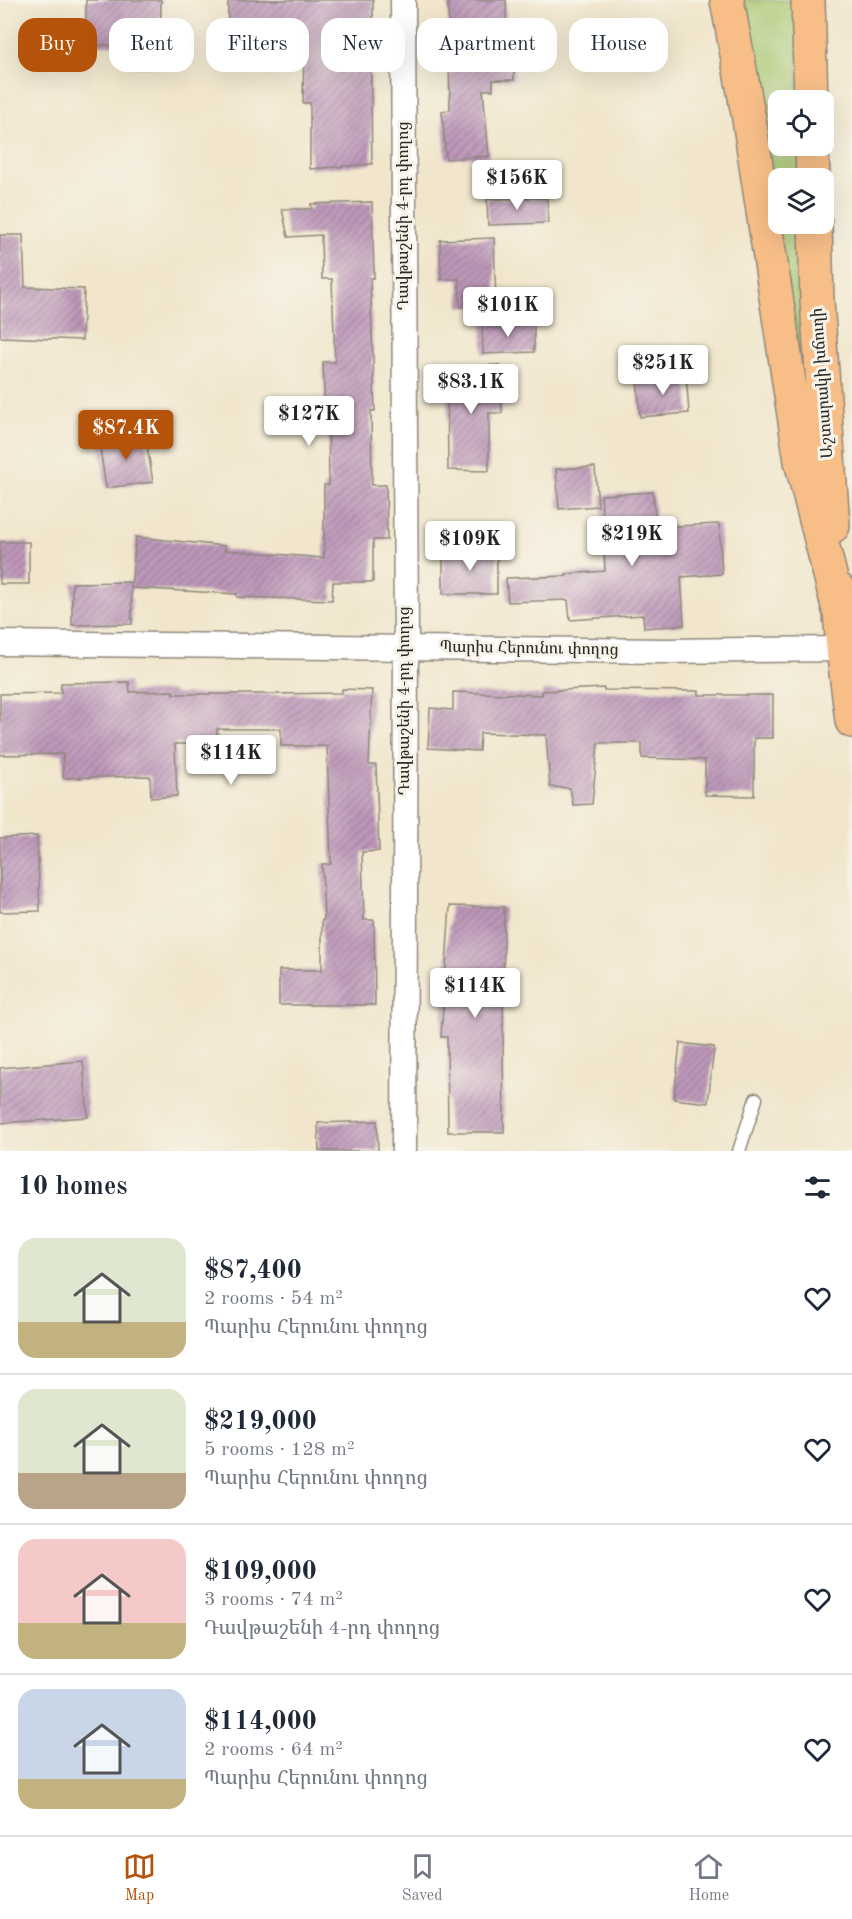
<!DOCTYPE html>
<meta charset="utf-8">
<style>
body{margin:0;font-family:"Old Standard TT","Noto Serif Armenian",serif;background:#f6f6f7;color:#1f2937;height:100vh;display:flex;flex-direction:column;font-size:22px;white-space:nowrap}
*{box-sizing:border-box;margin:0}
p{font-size:20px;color:#747a83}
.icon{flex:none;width:33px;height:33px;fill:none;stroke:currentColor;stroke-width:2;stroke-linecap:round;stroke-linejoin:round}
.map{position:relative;height:1151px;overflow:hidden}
.sheet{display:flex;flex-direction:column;background:#fff;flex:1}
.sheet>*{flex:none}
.hud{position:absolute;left:18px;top:18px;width:816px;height:54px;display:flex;gap:12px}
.tools{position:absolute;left:768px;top:90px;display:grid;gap:12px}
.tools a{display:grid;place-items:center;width:66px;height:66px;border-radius:12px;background:#fff;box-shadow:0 6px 24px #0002;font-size:30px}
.price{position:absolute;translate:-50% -51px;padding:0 14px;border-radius:6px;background:#fff;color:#222;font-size:20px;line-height:39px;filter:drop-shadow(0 2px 3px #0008)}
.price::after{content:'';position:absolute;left:50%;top:36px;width:18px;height:14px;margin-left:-9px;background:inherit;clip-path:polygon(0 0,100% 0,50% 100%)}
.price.current{background:#b45309;color:#fff}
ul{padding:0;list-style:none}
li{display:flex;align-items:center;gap:18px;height:150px;padding:0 18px}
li+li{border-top:2px solid #e0e1e3}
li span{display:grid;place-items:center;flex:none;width:168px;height:120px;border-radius:18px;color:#555}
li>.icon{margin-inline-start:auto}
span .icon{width:72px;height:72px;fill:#fffc;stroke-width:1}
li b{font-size:26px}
h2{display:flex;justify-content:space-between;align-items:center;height:72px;padding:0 18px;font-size:26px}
.tag{padding:0 21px;border-radius:18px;background:#fff;box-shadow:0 6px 24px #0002;font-size:21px;line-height:54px}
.tag.current{background:#b45309;color:#fff}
.menu{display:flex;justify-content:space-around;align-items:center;height:84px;border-top:2px solid #e0e1e3;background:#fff;font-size:16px;color:#747a83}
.menu a{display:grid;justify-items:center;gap:3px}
.menu .current{color:#b45309}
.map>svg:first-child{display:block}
.green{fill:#a4c56d;stroke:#68784c;stroke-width:1.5}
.building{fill:url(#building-hatch)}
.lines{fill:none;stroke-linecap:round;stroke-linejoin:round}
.service-casing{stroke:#8e887c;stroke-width:15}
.minor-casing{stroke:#8e887c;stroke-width:27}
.primary-casing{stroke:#8e887c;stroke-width:36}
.service{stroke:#fff;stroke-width:12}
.minor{stroke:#fff;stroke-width:24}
.primary{stroke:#f7be88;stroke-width:33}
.labels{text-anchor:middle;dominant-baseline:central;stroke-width:6;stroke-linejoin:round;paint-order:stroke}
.street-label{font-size:16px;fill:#2b2b2b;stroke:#f7f3e8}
</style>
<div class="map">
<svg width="852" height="1151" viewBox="0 0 852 1151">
<defs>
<pattern id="building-hatch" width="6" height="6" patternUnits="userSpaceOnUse" patternTransform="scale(1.5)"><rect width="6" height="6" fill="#bd97b9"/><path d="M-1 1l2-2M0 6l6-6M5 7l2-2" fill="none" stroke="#9a7b97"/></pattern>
</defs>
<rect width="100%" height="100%" fill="#f7f3e8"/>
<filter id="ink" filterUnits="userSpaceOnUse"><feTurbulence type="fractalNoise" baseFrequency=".0167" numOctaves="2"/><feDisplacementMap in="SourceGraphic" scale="12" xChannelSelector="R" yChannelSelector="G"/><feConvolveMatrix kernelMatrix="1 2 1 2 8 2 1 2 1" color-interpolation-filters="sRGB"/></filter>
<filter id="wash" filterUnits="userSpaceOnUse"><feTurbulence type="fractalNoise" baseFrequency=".008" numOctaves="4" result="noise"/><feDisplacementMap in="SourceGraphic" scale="24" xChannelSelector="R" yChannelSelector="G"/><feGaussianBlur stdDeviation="1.35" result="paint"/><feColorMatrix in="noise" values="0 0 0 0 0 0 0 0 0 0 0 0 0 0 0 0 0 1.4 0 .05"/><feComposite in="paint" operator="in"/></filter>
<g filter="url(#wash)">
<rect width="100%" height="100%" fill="#f1e6cc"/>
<path class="green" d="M 740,0 L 797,0 L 799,100 L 778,100 L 778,146 L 800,146 L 801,178 L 778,178 L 778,224 L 802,224 L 805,397 Z"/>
<g id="blocks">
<path class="building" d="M 86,0 L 161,0 L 160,67 L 134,67 L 135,45 L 73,45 L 74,22 L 86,22 Z
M 228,0 L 373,0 L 373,28 L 370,28 L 372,164 L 310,169 L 310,103 L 303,103 L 304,39 L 228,40 Z
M 448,0 L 506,0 L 506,40 L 513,40 L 514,80 L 493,80 L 493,90 L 483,90 L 489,156 L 446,159 L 442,111 L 450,110 Z
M 547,198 L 548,223 L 488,225 L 487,199 Z
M 372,202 L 374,278 L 370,278 L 375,411 L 371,411 L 372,485 L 386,485 L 387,540 L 373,540 L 373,582 L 333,582 L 332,600 L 237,597 L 237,594 L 131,588 L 136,537 L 225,546 L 224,550 L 324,558 L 324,485 L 329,485 L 328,413 L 325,413 L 323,362 L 335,362 L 332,279 L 322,279 L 321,235 L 288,237 L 282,209 L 312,209 L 311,204 Z
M 0,235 L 23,235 L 25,287 L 84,289 L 82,340 L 0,337 Z
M 494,238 L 496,306 L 460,307 L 459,279 L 441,279 L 440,240 Z
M 482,323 L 534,323 L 534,352 L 483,354 Z
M 500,365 L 502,413 L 489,413 L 489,471 L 448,470 L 447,367 Z
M 686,374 L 689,413 L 640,417 L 637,378 Z
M 145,434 L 153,482 L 106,488 L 99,441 Z
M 595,467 L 598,506 L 559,509 L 556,469 Z
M 653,492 L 656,527 L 719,524 L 722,574 L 681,577 L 684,625 L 644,628 L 643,615 L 570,620 L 568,600 L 508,602 L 506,578 L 567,576 L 566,574 L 605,571 L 601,495 Z
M 0,542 L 29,542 L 29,584 L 0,584 Z
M 443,551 L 497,551 L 497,594 L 443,594 Z
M 131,582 L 132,624 L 72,625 L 72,583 Z
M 129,682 L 130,692 L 173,691 L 173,694 L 274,694 L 342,693 L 342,689 L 372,690 L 369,765 L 376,765 L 379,851 L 362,852 L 364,920 L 374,920 L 375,1005 L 279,1005 L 279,970 L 322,970 L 322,920 L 324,920 L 322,864 L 331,864 L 327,746 L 281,746 L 281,729 L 217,729 L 217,744 L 175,744 L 177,796 L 151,798 L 150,776 L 63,778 L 63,754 L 0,755 L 0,694 L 61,693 L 61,683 Z
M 604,688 L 604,690 L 699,691 L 699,695 L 773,695 L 773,738 L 754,738 L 754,796 L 705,795 L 705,760 L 642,758 L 642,743 L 598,743 L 592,804 L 573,805 L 570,788 L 550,787 L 546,735 L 480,733 L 479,751 L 428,748 L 430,708 L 453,710 L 453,692 L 542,695 L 542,691 Z
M 37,836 L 40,911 L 0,912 L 0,838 Z
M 450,906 L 504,907 L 503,1048 L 504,1132 L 448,1132 L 447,1037 L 441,1037 Z
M 680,1043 L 714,1047 L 708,1103 L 674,1099 Z
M 83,1061 L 88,1117 L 0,1123 L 0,1068 Z
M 377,1121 L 378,1151 L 319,1151 L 318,1123 Z"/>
</g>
</g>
<g filter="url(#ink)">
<use href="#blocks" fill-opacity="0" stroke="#8e887c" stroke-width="1.5"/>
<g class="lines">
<defs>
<path id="service" d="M 739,1151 L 756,1099"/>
<path id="minor" d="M 403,0 L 406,647 L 404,1151
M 0,643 L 665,651 L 843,649"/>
<path id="primary" d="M 727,0 L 749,119 L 801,461 L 839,610
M 808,0 L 811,100
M 812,146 L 813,178
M 815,224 L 817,301 L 833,526
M 838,589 L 843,649 L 852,721"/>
</defs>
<use href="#service" class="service-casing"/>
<use href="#minor" class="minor-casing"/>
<use href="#primary" class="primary-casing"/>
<use href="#service" class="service"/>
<use href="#minor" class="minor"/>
<use href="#primary" class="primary"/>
</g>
</g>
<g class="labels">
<g class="street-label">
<text transform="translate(404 216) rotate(-90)">Դավթաշենի 4-րդ փողոց</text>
<text transform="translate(823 383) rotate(-94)">Աշտարակի խճուղի</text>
<text transform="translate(529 649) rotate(1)">Պարիս Հերունու փողոց</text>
<text transform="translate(405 701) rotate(-90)">Դավթաշենի 4-րդ փողոց</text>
</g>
</g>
</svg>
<div class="tools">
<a><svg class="icon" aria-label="locate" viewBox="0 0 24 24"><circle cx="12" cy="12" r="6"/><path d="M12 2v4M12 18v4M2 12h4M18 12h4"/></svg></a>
<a><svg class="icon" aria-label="layers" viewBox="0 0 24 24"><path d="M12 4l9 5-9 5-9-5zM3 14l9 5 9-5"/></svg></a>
</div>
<b class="price" style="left:517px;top:211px">$156K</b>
<b class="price" style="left:508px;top:338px">$101K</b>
<b class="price" style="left:663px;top:396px">$251K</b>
<b class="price" style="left:471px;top:415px">$83.1K</b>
<b class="price" style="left:309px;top:447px">$127K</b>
<b class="price current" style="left:126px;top:461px">$87.4K</b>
<b class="price" style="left:632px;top:567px">$219K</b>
<b class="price" style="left:470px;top:572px">$109K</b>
<b class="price" style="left:231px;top:786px">$114K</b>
<b class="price" style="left:475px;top:1019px">$114K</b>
<div class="hud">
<a class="tag current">Buy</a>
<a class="tag">Rent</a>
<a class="tag">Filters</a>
<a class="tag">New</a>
<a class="tag">Apartment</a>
<a class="tag">House</a>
</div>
</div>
<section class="sheet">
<h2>10 homes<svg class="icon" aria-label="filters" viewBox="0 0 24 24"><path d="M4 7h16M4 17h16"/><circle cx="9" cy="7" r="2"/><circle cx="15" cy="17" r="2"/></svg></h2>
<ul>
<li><span style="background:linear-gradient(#dfe7d0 70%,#c2b280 0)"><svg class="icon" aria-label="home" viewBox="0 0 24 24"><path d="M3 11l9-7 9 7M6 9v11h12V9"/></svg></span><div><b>$87,400</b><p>2 rooms · 54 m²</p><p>Պարիս Հերունու փողոց</p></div><svg class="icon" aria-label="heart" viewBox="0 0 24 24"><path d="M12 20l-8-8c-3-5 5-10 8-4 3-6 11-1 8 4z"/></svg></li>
<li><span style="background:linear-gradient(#dfe7d0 70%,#b9a48a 0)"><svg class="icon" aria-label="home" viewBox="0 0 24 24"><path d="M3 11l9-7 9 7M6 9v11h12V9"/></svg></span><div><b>$219,000</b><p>5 rooms · 128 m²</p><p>Պարիս Հերունու փողոց</p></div><svg class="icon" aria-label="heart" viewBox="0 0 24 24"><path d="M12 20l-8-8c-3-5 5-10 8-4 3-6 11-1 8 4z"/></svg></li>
<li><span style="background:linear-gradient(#f6c9c9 70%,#c2b280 0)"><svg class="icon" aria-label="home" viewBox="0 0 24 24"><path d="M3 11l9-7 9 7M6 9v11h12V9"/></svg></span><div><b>$109,000</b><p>3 rooms · 74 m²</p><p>Դավթաշենի 4-րդ փողոց</p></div><svg class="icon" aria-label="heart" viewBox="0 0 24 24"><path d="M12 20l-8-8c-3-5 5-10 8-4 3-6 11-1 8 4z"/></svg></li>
<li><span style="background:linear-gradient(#c9d6e8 75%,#c2b280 0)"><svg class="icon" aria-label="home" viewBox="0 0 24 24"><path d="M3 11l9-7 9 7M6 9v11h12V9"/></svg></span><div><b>$114,000</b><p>2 rooms · 64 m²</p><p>Պարիս Հերունու փողոց</p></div><svg class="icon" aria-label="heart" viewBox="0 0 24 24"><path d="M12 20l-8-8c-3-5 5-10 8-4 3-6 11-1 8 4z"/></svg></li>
</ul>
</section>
<nav class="menu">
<a class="current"><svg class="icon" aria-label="map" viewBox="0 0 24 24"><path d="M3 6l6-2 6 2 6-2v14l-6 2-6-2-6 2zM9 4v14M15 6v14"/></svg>Map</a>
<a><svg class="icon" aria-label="saved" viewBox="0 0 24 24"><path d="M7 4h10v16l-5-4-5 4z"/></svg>Saved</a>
<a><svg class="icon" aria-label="home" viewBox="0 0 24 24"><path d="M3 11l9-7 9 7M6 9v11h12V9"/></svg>Home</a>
</nav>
